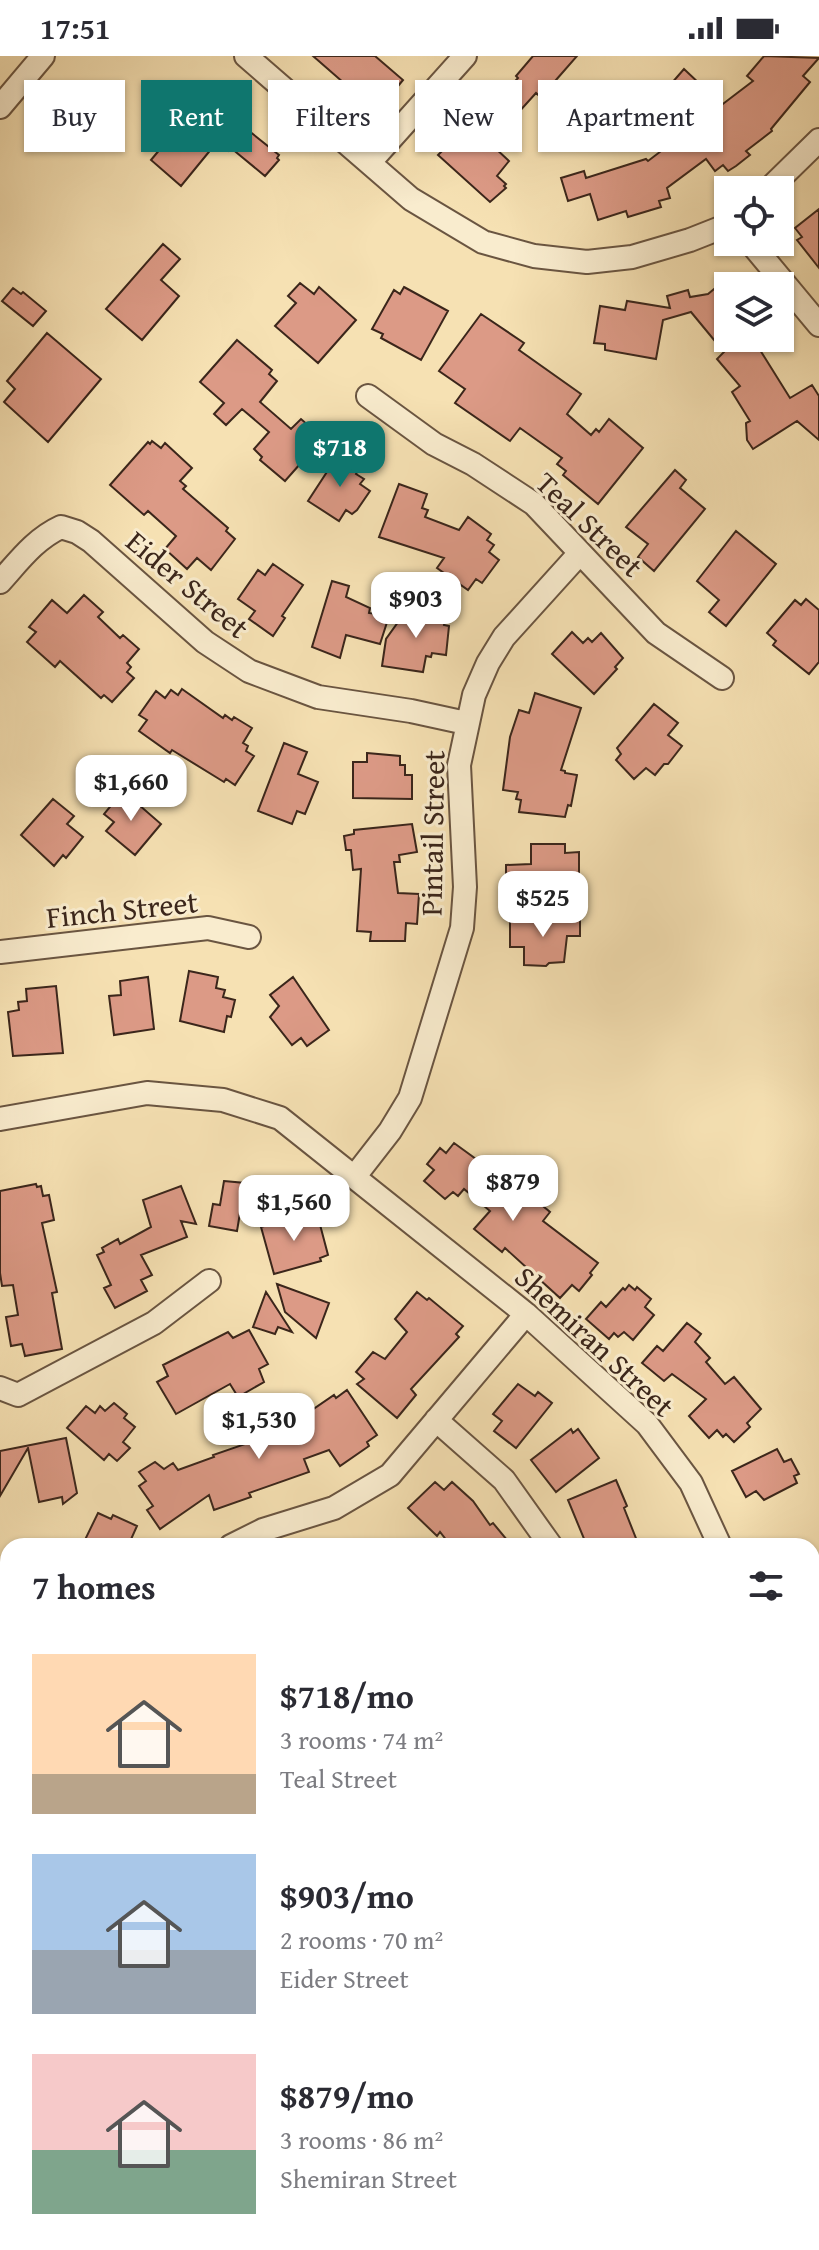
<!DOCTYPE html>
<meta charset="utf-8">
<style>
body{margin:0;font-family:"Gentium Book Plus",serif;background:#f2f2f3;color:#2b2b33;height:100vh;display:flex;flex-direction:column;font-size:30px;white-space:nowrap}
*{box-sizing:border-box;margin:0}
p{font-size:26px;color:#7c7c81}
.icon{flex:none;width:44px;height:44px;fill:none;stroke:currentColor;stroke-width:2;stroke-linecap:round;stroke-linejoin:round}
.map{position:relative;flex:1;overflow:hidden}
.panel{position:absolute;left:0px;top:1482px;width:820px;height:712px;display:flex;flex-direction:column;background:#fff;border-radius:24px 24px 0 0;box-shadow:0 2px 6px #0004}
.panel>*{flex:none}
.top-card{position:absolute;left:24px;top:24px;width:772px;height:72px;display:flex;gap:16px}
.controls{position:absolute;left:714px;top:120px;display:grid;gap:16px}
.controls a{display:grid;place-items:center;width:80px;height:80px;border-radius:0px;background:#fff;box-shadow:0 2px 6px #0004;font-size:40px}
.price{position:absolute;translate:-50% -68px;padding:0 18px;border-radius:16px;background:#fff;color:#222;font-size:26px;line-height:52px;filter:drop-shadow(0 2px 4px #0008)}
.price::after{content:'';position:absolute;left:50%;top:48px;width:24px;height:18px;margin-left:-12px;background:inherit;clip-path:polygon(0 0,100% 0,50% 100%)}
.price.on{background:#0f766e;color:#fff}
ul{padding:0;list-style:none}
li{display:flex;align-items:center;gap:24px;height:200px;padding:0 32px}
li span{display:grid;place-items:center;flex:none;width:224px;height:160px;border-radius:0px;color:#555}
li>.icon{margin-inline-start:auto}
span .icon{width:96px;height:96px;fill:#fffc;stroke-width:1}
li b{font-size:34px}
h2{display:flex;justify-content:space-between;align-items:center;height:96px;padding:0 32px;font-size:34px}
.tag{padding:0 28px;border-radius:0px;background:#fff;box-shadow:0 2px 6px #0004;font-size:28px;line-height:72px}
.tag.on{background:#0f766e;color:#fff}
.status{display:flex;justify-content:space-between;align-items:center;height:56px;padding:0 40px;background:#fff;direction:ltr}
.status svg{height:22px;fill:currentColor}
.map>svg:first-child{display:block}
.green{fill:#c2c189;stroke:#7e7452;stroke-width:2}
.water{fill:#9dbdb0;stroke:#768174;stroke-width:2}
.building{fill:#dc9a86;stroke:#3b261b;stroke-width:2}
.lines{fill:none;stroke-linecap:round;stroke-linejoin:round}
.minor-casing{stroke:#6a5541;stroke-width:26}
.minor{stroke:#f9ecce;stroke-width:22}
.labels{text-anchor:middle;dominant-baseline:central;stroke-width:6;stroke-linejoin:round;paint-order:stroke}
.street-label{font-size:30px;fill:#3b261b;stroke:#f9ecce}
</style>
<div class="status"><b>17:51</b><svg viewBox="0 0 49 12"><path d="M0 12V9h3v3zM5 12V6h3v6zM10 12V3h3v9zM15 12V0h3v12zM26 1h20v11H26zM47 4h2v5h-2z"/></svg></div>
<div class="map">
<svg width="819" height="2194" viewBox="0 0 819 2194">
<rect width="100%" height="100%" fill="#f6e1b3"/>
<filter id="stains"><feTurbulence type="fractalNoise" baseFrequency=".0025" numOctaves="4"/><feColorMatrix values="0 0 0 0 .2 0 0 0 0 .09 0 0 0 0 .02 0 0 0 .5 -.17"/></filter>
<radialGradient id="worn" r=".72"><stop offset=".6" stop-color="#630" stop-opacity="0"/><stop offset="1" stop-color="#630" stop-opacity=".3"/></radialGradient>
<path class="green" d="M 812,2037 L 819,2043 L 819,2194 L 692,2194 L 692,2186 L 812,2186 Z
M 317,2186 L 646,2186 L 646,2194 L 316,2194 Z"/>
<path class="water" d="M 0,1650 L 8,1656 L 8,2118 L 0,2153 Z"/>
<path class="building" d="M 313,0 L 375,0 L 403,24 L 375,58 L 371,58 L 348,38 L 352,34 Z
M 533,0 L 577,0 L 556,24 L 570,36 L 554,53 L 536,37 L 500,77 L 504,80 L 494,91 L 509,105 L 497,120 L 506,128 L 504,130 L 506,132 L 490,146 L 438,99 L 479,59 L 482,61 L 518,22 L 516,20 Z
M 764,0 L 819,2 L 803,20 L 810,26 L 771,73 L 772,75 L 746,95 L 750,99 L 736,110 L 728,115 L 723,109 L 715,115 L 706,103 L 667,132 L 670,142 L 659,145 L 661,151 L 628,161 L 626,155 L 598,164 L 590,138 L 568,145 L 561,122 L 584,115 L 586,122 L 646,103 L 648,105 L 753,25 L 747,20 Z
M 684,13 L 702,30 L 672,63 L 656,49 L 659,46 L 657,44 Z
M 198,34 L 279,99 L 277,102 L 279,104 L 265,120 L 231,92 L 228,95 L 217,86 L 181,130 L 151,104 L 161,92 L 154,86 Z
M 819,153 L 819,212 L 797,184 L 802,181 L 795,172 Z
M 163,188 L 180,203 L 161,224 L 179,240 L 142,284 L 106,253 Z
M 300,227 L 314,238 L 319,231 L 356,264 L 318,307 L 275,270 L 296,247 L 288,240 Z
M 719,229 L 728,241 L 728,282 L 775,282 L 760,294 L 790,342 L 812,329 L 819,340 L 819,384 L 797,365 L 753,393 L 747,384 L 746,367 L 750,365 L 732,336 L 740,330 L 717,303 L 724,296 L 691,256 L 663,264 L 656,303 L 605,294 L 605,288 L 594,287 L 600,250 L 625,254 L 627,245 L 670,252 L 667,240 L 688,234 L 690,241 L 708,238 Z
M 404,231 L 448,255 L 421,304 L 381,282 L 383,278 L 372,273 L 394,234 L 400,238 Z
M 13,232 L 21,238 L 23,236 L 46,255 L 33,270 L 2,245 Z
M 481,258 L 524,287 L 519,294 L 581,338 L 567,358 L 591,379 L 596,373 L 599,376 L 609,363 L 643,392 L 598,448 L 563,419 L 566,415 L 557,408 L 562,402 L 520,372 L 510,385 L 455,347 L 465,333 L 439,315 Z
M 47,277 L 101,323 L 48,386 L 4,346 L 15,333 L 7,325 Z
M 237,284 L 272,314 L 269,318 L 277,325 L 260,346 L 291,373 L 301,363 L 323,382 L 285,425 L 260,404 L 262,401 L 254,393 L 269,376 L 242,353 L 226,369 L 214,358 L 224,347 L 200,326 Z
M 152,385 L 161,392 L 165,387 L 192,412 L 180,425 L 186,430 L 183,433 L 228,472 L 226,475 L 235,483 L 211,514 L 197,502 L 187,513 L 165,493 L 176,480 L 148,455 L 144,459 L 110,429 L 148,386 L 150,388 Z
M 340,396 L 361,410 L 356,418 L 364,423 L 360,428 L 370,435 L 357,454 L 352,458 L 346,454 L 339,465 L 308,445 Z
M 675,414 L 686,424 L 680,432 L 705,453 L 654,515 L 638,501 L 648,488 L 626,471 Z
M 399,428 L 427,438 L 422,452 L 428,454 L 425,461 L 459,474 L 468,461 L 491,478 L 487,484 L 494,489 L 489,496 L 499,504 L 482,527 L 476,523 L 468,534 L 437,512 L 444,502 L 379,481 Z
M 736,475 L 776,508 L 726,570 L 709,556 L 719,544 L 697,525 Z
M 273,508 L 303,529 L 282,560 L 285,562 L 273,580 L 249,563 L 255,555 L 238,543 L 258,514 L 265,519 Z
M 332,525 L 349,530 L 346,541 L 370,552 L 369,557 L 389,560 L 380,588 L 346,579 L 340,602 L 312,591 Z
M 84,539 L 103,556 L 98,561 L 120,582 L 123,579 L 139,593 L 127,607 L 131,611 L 127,616 L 134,622 L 112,646 L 104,639 L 101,642 L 60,605 L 55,611 L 27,586 L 36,576 L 29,571 L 52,544 L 67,557 Z
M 806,543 L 819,554 L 819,606 L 809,618 L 773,589 L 776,585 L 767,577 L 795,544 L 801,549 Z
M 409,551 L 446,556 L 444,569 L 449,570 L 446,599 L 432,597 L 431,601 L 426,600 L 423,616 L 382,610 L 386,583 L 401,562 L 405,562 Z
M 572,576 L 583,587 L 588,582 L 592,586 L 601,577 L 623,602 L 615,611 L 617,613 L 594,638 L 552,598 Z
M 182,633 L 223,662 L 225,659 L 232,664 L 234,661 L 252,672 L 243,687 L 248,690 L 246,695 L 254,700 L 235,729 L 226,723 L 224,726 L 172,694 L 170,697 L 139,675 L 147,664 L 139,659 L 156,635 L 165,642 L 171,634 L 178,639 Z
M 535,637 L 581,652 L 561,714 L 565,715 L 565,717 L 577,719 L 571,750 L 568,749 L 565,761 L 519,756 L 521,744 L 516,743 L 518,736 L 503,734 L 510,681 L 519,654 L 529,657 Z
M 654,648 L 678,667 L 668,679 L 682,690 L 668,708 L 664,708 L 655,719 L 646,712 L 634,723 L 616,704 L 621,698 L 617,692 Z
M 284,687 L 307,696 L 298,718 L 318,726 L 305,758 L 297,755 L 292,768 L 258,755 Z
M 367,697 L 400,700 L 400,709 L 405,709 L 405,719 L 412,719 L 412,743 L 353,742 L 353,706 L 367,706 Z
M 123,735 L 161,768 L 135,799 L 106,775 L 114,766 L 104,758 Z
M 53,743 L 74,760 L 67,768 L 83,781 L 66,802 L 63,799 L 54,810 L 21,779 Z
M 412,768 L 417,796 L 399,799 L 400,806 L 394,806 L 398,837 L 419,838 L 417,868 L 406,867 L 405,885 L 370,885 L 371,876 L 357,875 L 361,813 L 353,814 L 351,794 L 346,794 L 344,780 L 354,778 L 354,774 Z
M 531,788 L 565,788 L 565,797 L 579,796 L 579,834 L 506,834 L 506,809 L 531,808 Z
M 510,863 L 580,863 L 580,880 L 567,880 L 564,906 L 549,907 L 546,910 L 524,909 L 524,891 L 510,891 Z
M 189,915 L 218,921 L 216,932 L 225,934 L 223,941 L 235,944 L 231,961 L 227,960 L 224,976 L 180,965 Z
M 148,921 L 154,973 L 114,979 L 109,940 L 121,939 L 120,925 Z
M 293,921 L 329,974 L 307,990 L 301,982 L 292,989 L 270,961 L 279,950 L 270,939 Z
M 56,930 L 63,997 L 13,1000 L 8,956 L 19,954 L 18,946 L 27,945 L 26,933 Z
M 454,1087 L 491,1114 L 482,1125 L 508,1146 L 518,1134 L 523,1138 L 525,1135 L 550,1156 L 543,1165 L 598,1207 L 590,1217 L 592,1219 L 579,1235 L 572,1229 L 560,1242 L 505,1192 L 502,1196 L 474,1173 L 490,1155 L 464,1133 L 458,1140 L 453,1136 L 445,1143 L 424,1125 L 434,1114 L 427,1108 L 440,1092 L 446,1097 Z
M 224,1125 L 245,1127 L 237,1175 L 209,1170 L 213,1148 L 220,1149 Z
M 36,1128 L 37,1131 L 41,1130 L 43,1140 L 49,1139 L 54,1164 L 42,1167 L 57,1236 L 52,1237 L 62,1293 L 25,1300 L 22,1288 L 11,1290 L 6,1261 L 18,1259 L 13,1229 L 2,1230 L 0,1217 L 0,1135 Z
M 181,1130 L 196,1168 L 181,1165 L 187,1181 L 141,1199 L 152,1219 L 141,1224 L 147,1235 L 115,1252 L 104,1232 L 111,1229 L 97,1199 L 104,1196 L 102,1192 L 118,1183 L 120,1188 L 151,1171 L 143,1144 Z
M 312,1159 L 313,1163 L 318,1161 L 328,1199 L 320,1202 L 321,1205 L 274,1218 L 261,1171 L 297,1160 L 298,1163 Z
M 277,1228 L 329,1247 L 316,1282 L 285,1256 Z
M 629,1229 L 635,1234 L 637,1231 L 651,1243 L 645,1251 L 654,1259 L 633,1284 L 624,1276 L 618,1281 L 614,1277 L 609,1283 L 586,1263 L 601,1246 L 606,1251 L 623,1232 L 625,1234 Z
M 266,1236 L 292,1276 L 278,1271 L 275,1278 L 253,1271 Z
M 417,1236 L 427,1244 L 429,1242 L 463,1270 L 456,1278 L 459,1281 L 411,1333 L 416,1339 L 397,1362 L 357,1328 L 364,1323 L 356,1316 L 373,1296 L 385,1303 L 407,1276 L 395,1263 Z
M 687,1267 L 701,1278 L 695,1286 L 710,1302 L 706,1306 L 725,1328 L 734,1321 L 761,1353 L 747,1367 L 750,1371 L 734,1386 L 726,1378 L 723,1381 L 717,1374 L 709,1382 L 689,1360 L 706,1343 L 672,1318 L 664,1325 L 642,1307 L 657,1290 L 663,1295 Z
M 249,1274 L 268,1308 L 259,1313 L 264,1326 L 238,1341 L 230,1328 L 176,1358 L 157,1326 L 168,1320 L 163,1309 L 228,1276 L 233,1282 Z
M 518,1328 L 535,1340 L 538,1336 L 552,1347 L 516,1392 L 494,1375 L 502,1365 L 493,1358 Z
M 347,1334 L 377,1379 L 367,1386 L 369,1390 L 340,1410 L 329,1394 L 304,1403 L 309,1416 L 249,1437 L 251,1441 L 214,1454 L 209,1439 L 160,1473 L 147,1454 L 153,1450 L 139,1430 L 146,1425 L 139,1416 L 155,1406 L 164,1413 L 173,1407 L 178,1414 L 214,1401 L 213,1399 L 274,1378 L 272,1369 L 289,1364 L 290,1369 L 334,1339 L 336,1342 Z
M 114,1347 L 127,1358 L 124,1362 L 135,1371 L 123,1386 L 130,1392 L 117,1405 L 109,1398 L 104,1404 L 67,1372 L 86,1350 L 95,1357 L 100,1350 L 105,1355 Z
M 571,1373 L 573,1377 L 578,1373 L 599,1402 L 556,1436 L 531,1404 Z
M 66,1382 L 77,1437 L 63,1448 L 62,1441 L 39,1446 L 28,1392 L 0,1440 L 0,1395 Z
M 777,1393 L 784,1406 L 791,1403 L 799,1418 L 794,1420 L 797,1427 L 764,1444 L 756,1435 L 746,1441 L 732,1415 Z
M 616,1424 L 627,1450 L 624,1452 L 639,1490 L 587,1490 L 568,1444 Z
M 435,1426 L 444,1434 L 452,1426 L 473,1445 L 490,1469 L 493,1467 L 512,1490 L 451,1490 L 440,1476 L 437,1480 L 408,1452 Z
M 98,1457 L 111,1463 L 113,1459 L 137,1470 L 128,1490 L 82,1490 Z"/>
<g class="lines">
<defs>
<path id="minor" d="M 246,0 L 411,143 L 483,186 L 534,200 L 587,206 L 632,201 L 690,184 L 728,169
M 0,51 L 43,0
M 370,106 L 465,0
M 768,134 L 819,84
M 750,186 L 819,269
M 368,340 L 434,388 L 473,408 L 534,448 L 656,577 L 722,622
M 0,526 C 19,505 35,483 61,471 L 77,476 L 91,485 L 205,586 L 249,615 L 318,641 L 411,655 L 466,667
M 0,896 L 208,872 L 249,881
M 0,1063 L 147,1037 L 223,1044 L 280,1062 L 526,1258 L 647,1368 L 691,1427 L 720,1490
M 355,1120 L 390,1075 L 410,1042 L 462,872 L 465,831 L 459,709 L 474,639 L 488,607 L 504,581 L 580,497
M 0,1332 L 18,1339 L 154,1267 L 209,1225
M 436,1364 L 504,1424 L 551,1490
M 231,1490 L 263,1474 L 334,1452 L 390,1419 L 526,1258
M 812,1582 L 819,1581
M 812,1884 L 819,1889
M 665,2194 L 666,2186"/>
</defs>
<use href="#minor" class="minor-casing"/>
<use href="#minor" class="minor"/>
</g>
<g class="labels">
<g class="street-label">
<text transform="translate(590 468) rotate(44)">Teal Street</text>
<text transform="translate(188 528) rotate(40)">Eider Street</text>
<text transform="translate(432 777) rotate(-89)">Pintail Street</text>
<text transform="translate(122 853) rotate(-6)">Finch Street</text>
<text transform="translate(595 1285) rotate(43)">Shemiran Street</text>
</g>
</g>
<rect width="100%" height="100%" filter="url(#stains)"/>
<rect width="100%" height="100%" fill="url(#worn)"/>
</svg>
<div class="controls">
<a><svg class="icon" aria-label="locate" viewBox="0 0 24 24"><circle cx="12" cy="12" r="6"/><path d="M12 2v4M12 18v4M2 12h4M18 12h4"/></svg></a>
<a><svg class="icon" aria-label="layers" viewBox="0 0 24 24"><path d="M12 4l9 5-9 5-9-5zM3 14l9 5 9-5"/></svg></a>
</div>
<b class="price on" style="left:340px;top:433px">$718</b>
<b class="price" style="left:416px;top:584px">$903</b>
<b class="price" style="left:131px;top:767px">$1,660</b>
<b class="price" style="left:543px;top:883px">$525</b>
<b class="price" style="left:513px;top:1167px">$879</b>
<b class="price" style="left:294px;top:1187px">$1,560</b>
<b class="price" style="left:259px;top:1405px">$1,530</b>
<div class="top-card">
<a class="tag">Buy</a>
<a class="tag on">Rent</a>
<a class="tag">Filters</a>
<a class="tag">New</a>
<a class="tag">Apartment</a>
</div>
<section class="panel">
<h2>7 homes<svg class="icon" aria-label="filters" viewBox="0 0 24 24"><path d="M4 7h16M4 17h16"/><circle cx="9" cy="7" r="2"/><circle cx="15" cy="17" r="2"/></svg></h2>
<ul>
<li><span style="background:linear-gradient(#ffd9b3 75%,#b9a48a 0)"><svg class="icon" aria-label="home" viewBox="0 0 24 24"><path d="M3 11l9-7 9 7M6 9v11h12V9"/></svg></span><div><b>$718/mo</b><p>3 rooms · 74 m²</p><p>Teal Street</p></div></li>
<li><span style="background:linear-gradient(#a9c7e8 60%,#9aa5b1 0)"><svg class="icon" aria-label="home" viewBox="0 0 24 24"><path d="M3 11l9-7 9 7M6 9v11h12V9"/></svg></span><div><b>$903/mo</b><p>2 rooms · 70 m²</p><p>Eider Street</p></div></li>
<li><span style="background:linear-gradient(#f6c9c9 60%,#7fa58c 0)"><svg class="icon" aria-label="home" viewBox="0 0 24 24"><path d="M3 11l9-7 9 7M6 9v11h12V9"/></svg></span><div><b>$879/mo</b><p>3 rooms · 86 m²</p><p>Shemiran Street</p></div></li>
</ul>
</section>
</div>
